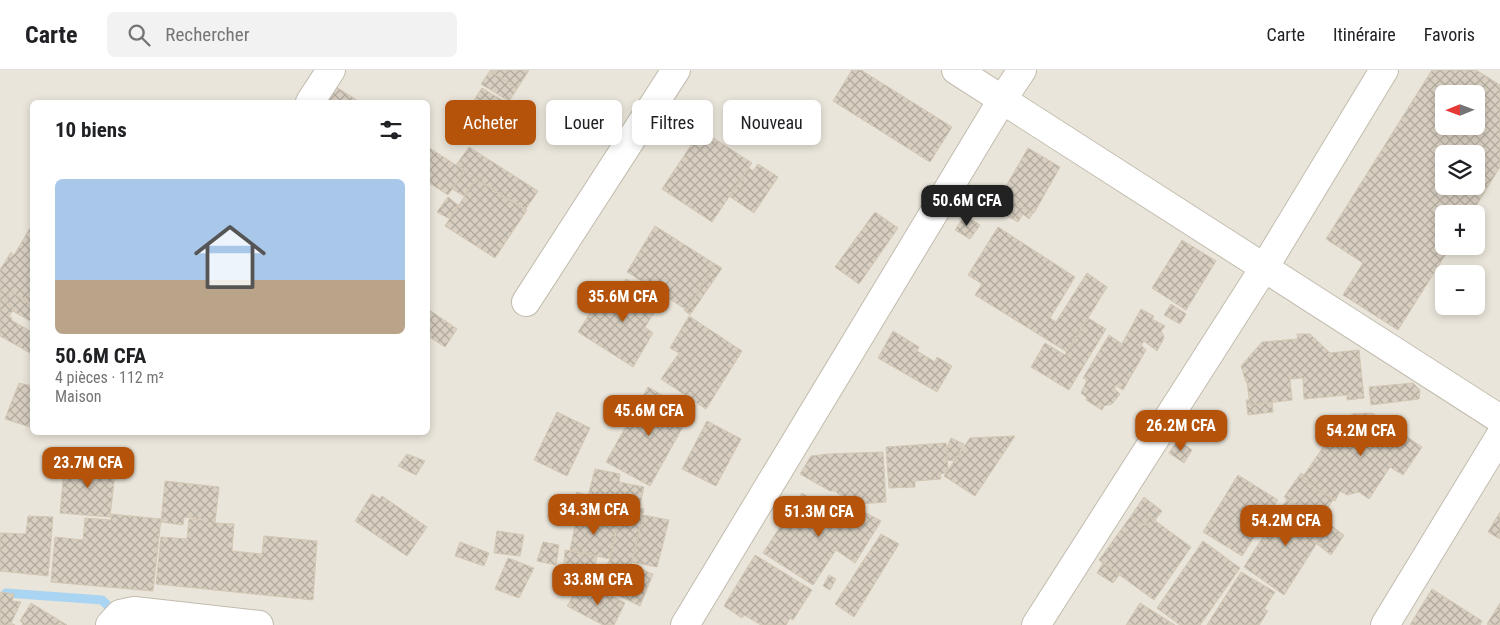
<!DOCTYPE html>
<html lang="fr">
<meta charset="utf-8">
<style>
body{margin:0;font-family:"Roboto Condensed",sans-serif;background:#f2f2f2;color:#202124;height:100vh;display:flex;flex-direction:column;font-size:19px;white-space:nowrap}
*{box-sizing:border-box;margin:0}
p{font-size:16px;color:#757577}
.icon{flex:none;width:28px;height:28px;fill:none;stroke:currentColor;stroke-width:2;stroke-linecap:round;stroke-linejoin:round}
.map{position:relative;flex:1;overflow:hidden}
.sheet{position:absolute;left:30px;top:30px;width:400px;height:335px;display:flex;flex-direction:column;background:#fff;border-radius:8px;box-shadow:0 2px 8px #0003}
.sheet>*{flex:none}
.hud{position:absolute;left:445px;top:30px;width:475px;height:45px;display:flex;gap:10px}
.needle{width:32px;rotate:269deg}
.tools{position:absolute;left:1435px;top:15px;display:grid;gap:10px}
.tools a{display:grid;place-items:center;width:50px;height:50px;border-radius:8px;background:#fff;box-shadow:0 2px 8px #0003;font-size:25px}
.price{position:absolute;translate:-50% -42px;padding:0 11px;border-radius:10px;background:#b45309;color:#fff;font-size:16px;line-height:32px;filter:drop-shadow(0 1px 2px #0008)}
.price::after{content:'';position:absolute;left:50%;top:30px;width:15px;height:11px;margin-left:-8px;background:inherit;clip-path:polygon(0 0,100% 0,50% 100%)}
.price.on{background:#222;color:#fff}
ul{padding:0;list-style:none}
li{display:grid;align-content:center;gap:10px;height:265px;padding:0 25px}
li span{display:grid;place-items:center;height:155px;border-radius:8px;color:#555}
li>.icon{margin-inline-start:auto}
span .icon{width:90px;height:90px;fill:#fffc;stroke-width:1}
li b{font-size:21px}
h2{display:flex;justify-content:space-between;align-items:center;height:60px;padding:0 25px;font-size:21px}
.tag{padding:0 18px;border-radius:8px;background:#fff;box-shadow:0 2px 8px #0003;font-size:18px;line-height:45px}
.tag.on{background:#b45309;color:#fff}
header{display:flex;align-items:center;gap:30px;box-sizing:border-box;height:70px;padding:0 25px;background:#fff;border-bottom:1px solid #e0e0e0}
header strong{font-size:24px}
nav{display:flex;gap:28px;margin-inline-start:auto;font-size:18px}
.search{width:350px;height:45px;background:#f2f2f2;display:flex;align-items:center;gap:12px;box-sizing:border-box;padding:0 18px;border-radius:8px;color:#757577;font-size:19px}
.map>svg:first-child{display:block}
.residential{fill:#eae5da;fill-rule:evenodd}
.lines{fill:none;stroke-linecap:round;stroke-linejoin:round}
.stream{stroke:#a9d4f2;stroke-width:9}
.building{fill:url(#building-cross-hatch);stroke:#d3c7b4;fill-rule:evenodd}
.street-casing{stroke:#c2bbae;stroke-width:30}
.street{stroke:#fff;stroke-width:28}
</style>
<header>
<strong>Carte</strong>
<div class="search"><svg class="icon" aria-label="search" viewBox="0 0 24 24"><circle cx="10" cy="10" r="6"/><path d="M15 15l6 6"/></svg>Rechercher</div>
<nav><a>Carte</a><a>Itinéraire</a><a>Favoris</a></nav>
</header>
<div class="map">
<svg width="1500" height="555" viewBox="0 0 1500 555">
<defs>
<pattern id="building-cross-hatch" width="8" height="8" patternUnits="userSpaceOnUse" patternTransform="scale(1.25)"><rect width="8" height="8" fill="#d8cfc1"/><path d="M0 0l8 8M0 8l8-8" fill="none" stroke="#b1aa9e"/></pattern>
</defs>
<rect width="100%" height="100%" fill="#f6f3ec"/>
<path class="residential" d="M 0,0 L 1500,0 L 1500,555 L 0,555 ZM 1444,24 L 1476,24 L 1476,56 L 1444,56 ZM 32,32 L 428,32 L 428,362 L 32,362 ZM 1444,84 L 1476,84 L 1476,116 L 1444,116 ZM 1444,144 L 1476,144 L 1476,176 L 1444,176 ZM 1444,204 L 1476,204 L 1476,236 L 1444,236 Z"/>
<g class="lines">
<path class="stream" d="M 6,523 L 102,530 L 108,536"/>
</g>
<path class="building" d="M 490,0 L 529,0 L 517,19 Z
M 852,0 L 861,0 L 952,57 L 930,92 L 833,31 Z
M 1432,0 L 1476,0 L 1500,15 L 1500,97 L 1471,144 L 1444,144 L 1444,176 L 1451,176 L 1398,260 L 1343,225 L 1363,193 L 1326,169 ZM 1444,24 L 1476,24 L 1476,56 L 1444,56 ZM 1444,84 L 1476,84 L 1476,116 L 1444,116 Z
M 490,1 L 517,19 L 509,31 L 481,14 Z
M 333,15 L 360,32 L 319,32 Z
M 482,18 L 512,36 L 492,65 L 464,45 Z
M 660,56 L 670,61 L 665,71 L 656,65 Z
M 701,60 L 752,93 L 712,152 L 662,119 Z
M 428,77 L 465,101 L 448,125 L 428,112 Z
M 469,77 L 538,121 L 525,140 L 476,109 L 464,126 L 452,119 L 465,101 L 456,95 Z
M 1028,78 L 1060,97 L 1034,143 L 1001,125 Z
M 758,94 L 778,107 L 754,143 L 729,126 L 749,98 L 753,101 Z
M 476,109 L 527,140 L 495,188 L 445,156 Z
M 448,127 L 458,135 L 450,149 L 437,142 Z
M 1008,129 L 1033,143 L 1029,149 L 1023,144 L 1018,152 L 1001,143 Z
M 875,142 L 898,158 L 859,214 L 835,197 Z
M 965,145 L 980,155 L 970,169 L 955,160 Z
M 32,155 L 32,234 L 10,221 L 5,231 L 14,239 L 9,246 L 12,248 L 11,250 L 32,262 L 32,284 L 0,266 L 0,200 L 11,182 L 14,185 Z
M 655,156 L 715,194 L 687,240 L 627,202 Z
M 998,157 L 1075,207 L 1050,248 L 1056,252 L 1087,203 L 1107,217 L 1067,282 L 975,225 L 982,214 L 968,205 Z
M 1182,170 L 1216,191 L 1186,240 L 1152,218 Z
M 715,194 L 722,198 L 690,245 L 684,240 L 686,239 L 687,240 Z
M 626,209 L 661,232 L 645,257 L 653,263 L 633,297 L 578,262 L 595,235 L 605,242 Z
M 10,221 L 32,236 L 32,252 L 13,241 L 14,239 L 5,231 Z
M 1171,234 L 1186,244 L 1180,254 L 1164,245 Z
M 428,239 L 457,259 L 445,277 L 428,266 Z
M 1141,239 L 1154,246 L 1152,249 L 1165,256 L 1161,261 L 1164,266 L 1163,270 L 1157,281 L 1144,271 L 1141,275 L 1146,280 L 1123,320 L 1115,315 L 1115,319 L 1120,324 L 1112,334 L 1104,336 L 1102,340 L 1086,330 L 1087,328 L 1081,323 L 1087,310 L 1083,308 L 1109,265 L 1122,274 Z
M 689,246 L 742,281 L 706,339 L 661,309 L 679,283 L 670,278 Z
M 1088,248 L 1106,259 L 1069,320 L 1031,297 L 1045,273 L 1065,285 Z
M 893,261 L 919,277 L 917,281 L 935,292 L 937,287 L 952,296 L 937,322 L 878,288 Z
M 1297,264 L 1310,264 L 1330,283 L 1359,280 L 1364,328 L 1347,330 L 1347,325 L 1304,329 L 1303,308 L 1290,309 L 1292,330 L 1250,335 L 1247,312 L 1246,312 L 1241,296 L 1262,272 L 1298,269 Z
M 19,313 L 32,316 L 32,352 L 30,357 L 5,349 Z
M 1413,313 L 1420,320 L 1419,329 L 1371,335 L 1369,317 Z
M 648,317 L 691,342 L 650,416 L 606,392 Z
M 1246,330 L 1249,330 L 1250,335 L 1272,332 L 1273,342 L 1248,345 Z
M 557,342 L 590,358 L 567,406 L 534,390 Z
M 1372,343 L 1422,377 L 1403,405 L 1390,397 L 1369,429 L 1359,422 L 1347,425 L 1340,421 L 1335,431 L 1302,408 L 1326,373 L 1330,376 L 1352,344 Z
M 707,351 L 741,369 L 716,416 L 682,399 Z
M 1015,366 L 975,426 L 944,406 L 970,368 Z
M 951,368 L 964,374 L 954,391 L 947,390 L 946,380 Z
M 1178,370 L 1192,380 L 1184,393 L 1169,383 Z
M 946,373 L 948,399 L 945,403 L 940,404 L 941,409 L 915,411 L 915,417 L 889,418 L 886,377 Z
M 883,382 L 886,432 L 858,434 L 837,423 L 836,421 L 830,421 L 800,404 L 811,386 L 828,384 Z
M 407,384 L 425,391 L 416,405 L 398,396 Z
M 65,390 L 116,395 L 110,447 L 60,443 Z
M 595,399 L 620,404 L 619,412 L 644,417 L 640,435 L 617,431 L 614,447 L 573,438 L 577,422 L 588,426 Z
M 1301,403 L 1304,405 L 1302,408 L 1333,430 L 1320,449 L 1284,427 Z
M 1238,405 L 1278,430 L 1242,486 L 1203,462 Z
M 165,411 L 219,417 L 215,453 L 234,454 L 232,481 L 262,484 L 264,466 L 317,471 L 313,530 L 156,514 L 161,467 L 187,469 L 189,449 L 202,450 L 202,449 L 184,447 L 183,455 L 161,452 Z
M 802,423 L 845,452 L 855,437 L 881,451 L 855,493 L 836,480 L 813,515 L 763,483 Z
M 372,424 L 380,429 L 382,426 L 427,457 L 407,486 L 355,451 Z
M 1144,427 L 1162,441 L 1155,450 L 1150,447 L 1145,455 L 1131,446 Z
M 1287,429 L 1327,457 L 1284,525 L 1244,497 Z
M 621,434 L 644,439 L 631,496 L 653,504 L 640,536 L 593,513 L 600,497 L 605,499 L 610,489 Z
M 578,442 L 618,455 L 610,489 L 570,480 Z
M 1500,442 L 1500,469 L 1488,462 Z
M 111,444 L 161,449 L 153,521 L 51,512 L 55,467 L 83,470 L 85,448 L 111,450 Z
M 643,445 L 669,450 L 657,497 L 632,492 Z
M 28,446 L 53,447 L 48,506 L 0,501 L 0,463 L 26,464 Z
M 1131,446 L 1145,455 L 1150,447 L 1191,477 L 1154,530 L 1099,490 Z
M 1329,454 L 1344,465 L 1331,485 L 1316,473 Z
M 497,461 L 524,465 L 520,486 L 494,483 Z
M 881,464 L 899,474 L 854,547 L 835,534 Z
M 1203,471 L 1240,498 L 1200,555 L 1180,555 L 1157,538 Z
M 460,472 L 489,483 L 484,496 L 455,486 Z
M 543,472 L 559,475 L 556,495 L 537,491 Z
M 565,480 L 597,486 L 594,500 L 564,493 Z
M 755,485 L 812,520 L 793,550 L 790,548 L 786,555 L 761,555 L 744,545 L 742,548 L 724,536 Z
M 508,488 L 534,498 L 519,528 L 495,519 Z
M 1103,493 L 1119,505 L 1113,513 L 1097,503 Z
M 572,497 L 595,504 L 592,512 L 570,504 Z
M 1241,502 L 1275,522 L 1264,539 L 1268,541 L 1259,555 L 1207,555 Z
M 829,505 L 836,509 L 830,520 L 823,516 Z
M 590,515 L 625,533 L 614,555 L 603,555 L 567,536 L 573,526 L 583,526 Z
M 1432,519 L 1482,551 L 1480,555 L 1410,555 Z
M 0,522 L 14,524 L 12,531 L 21,532 L 11,553 L 15,555 L 0,555 Z
M 31,533 L 67,555 L 22,555 L 23,553 L 20,551 Z
M 1140,533 L 1175,555 L 1126,555 Z
M 1500,533 L 1500,555 L 1489,555 L 1487,554 Z"/>
<g class="lines">
<defs>
<path id="street" d="M 956,0 L 1500,349
M 310,32 L 331,0
M 526,232 L 676,0
M 110,555 L 120,544 L 134,541 L 259,555
M 685,555 L 1002,30 L 1022,0
M 1036,555 L 1264,198 L 1384,0
M 1385,555 L 1500,366"/>
</defs>
<use href="#street" class="street-casing"/>
<use href="#street" class="street"/>
</g>
</svg>
<div class="tools">
<a><svg class="needle" viewBox="-14 -14 28 28"><path d="M0-13l5 13h-10z" fill="#e53935"/><path d="M0 13l5-13h-10z" fill="#757577"/></svg></a>
<a><svg class="icon" aria-label="layers" viewBox="0 0 24 24"><path d="M12 4l9 5-9 5-9-5zM3 14l9 5 9-5"/></svg></a>
<a>+</a>
<a>−</a>
</div>
<b class="price on" style="left:967px;top:157px">50.6M CFA</b>
<b class="price" style="left:623px;top:253px">35.6M CFA</b>
<b class="price" style="left:649px;top:367px">45.6M CFA</b>
<b class="price" style="left:1181px;top:382px">26.2M CFA</b>
<b class="price" style="left:1361px;top:387px">54.2M CFA</b>
<b class="price" style="left:88px;top:419px">23.7M CFA</b>
<b class="price" style="left:594px;top:466px">34.3M CFA</b>
<b class="price" style="left:819px;top:468px">51.3M CFA</b>
<b class="price" style="left:1286px;top:477px">54.2M CFA</b>
<b class="price" style="left:598px;top:536px">33.8M CFA</b>
<div class="hud">
<a class="tag on">Acheter</a>
<a class="tag">Louer</a>
<a class="tag">Filtres</a>
<a class="tag">Nouveau</a>
</div>
<section class="sheet">
<h2>10 biens<svg class="icon" aria-label="filters" viewBox="0 0 24 24"><path d="M4 7h16M4 17h16"/><circle cx="9" cy="7" r="2"/><circle cx="15" cy="17" r="2"/></svg></h2>
<ul>
<li><span style="background:linear-gradient(#a9c7e8 65%,#b9a48a 0)"><svg class="icon" aria-label="home" viewBox="0 0 24 24"><path d="M3 11l9-7 9 7M6 9v11h12V9"/></svg></span><div><b>50.6M CFA</b><p>4 pièces · 112 m²</p><p>Maison</p></div></li>
</ul>
</section>
</div>
